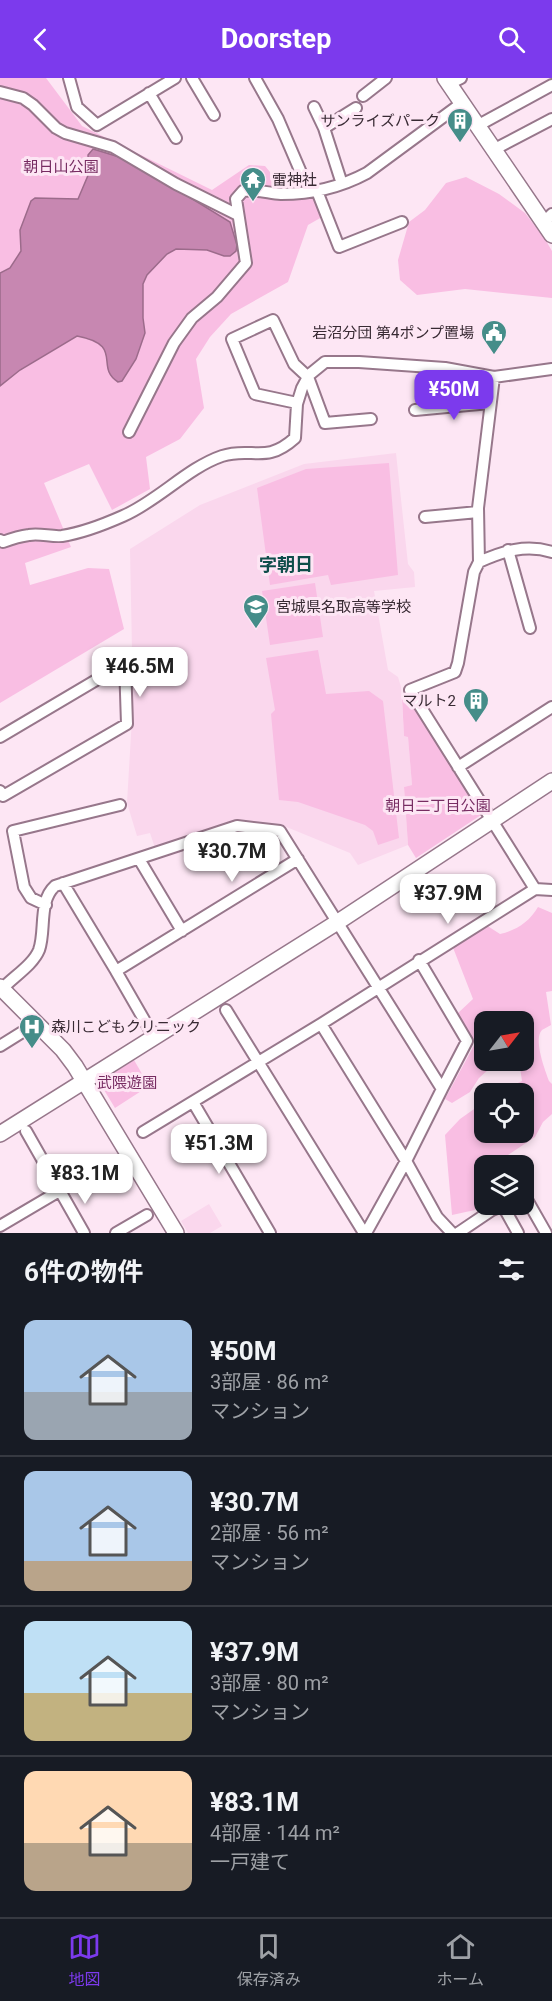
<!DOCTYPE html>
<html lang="ja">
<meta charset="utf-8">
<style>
body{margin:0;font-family:Roboto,"Noto Sans JP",sans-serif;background:#20242c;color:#f1f3f6;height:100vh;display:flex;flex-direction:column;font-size:22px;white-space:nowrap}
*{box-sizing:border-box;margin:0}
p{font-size:20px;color:#9ea1a6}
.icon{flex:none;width:33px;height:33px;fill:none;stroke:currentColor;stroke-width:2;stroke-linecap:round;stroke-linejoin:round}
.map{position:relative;height:1155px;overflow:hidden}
.sheet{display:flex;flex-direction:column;background:#171b24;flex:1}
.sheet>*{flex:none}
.needle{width:39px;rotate:59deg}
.buttons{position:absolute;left:474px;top:933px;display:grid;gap:12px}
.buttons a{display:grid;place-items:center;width:60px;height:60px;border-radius:12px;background:#171b24;box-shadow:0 3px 9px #0003;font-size:30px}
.price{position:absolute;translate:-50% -51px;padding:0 14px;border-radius:12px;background:#fff;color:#222;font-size:20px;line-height:39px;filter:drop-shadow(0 2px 3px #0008)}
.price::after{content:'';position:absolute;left:50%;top:36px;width:18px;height:14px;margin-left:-9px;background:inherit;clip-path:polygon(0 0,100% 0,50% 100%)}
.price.current{background:#7c3aed;color:#fff}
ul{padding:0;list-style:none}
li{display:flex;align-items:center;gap:18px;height:150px;padding:0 24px}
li+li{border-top:2px solid #363941}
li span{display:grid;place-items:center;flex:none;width:168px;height:120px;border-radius:12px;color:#555}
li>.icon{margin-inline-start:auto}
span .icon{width:72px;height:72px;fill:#fffc;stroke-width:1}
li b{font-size:26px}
h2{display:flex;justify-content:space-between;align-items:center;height:72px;padding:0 24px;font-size:26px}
header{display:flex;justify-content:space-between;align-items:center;height:78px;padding:0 24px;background:#7c3aed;color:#fff;font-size:27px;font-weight:700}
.tab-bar{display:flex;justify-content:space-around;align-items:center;height:84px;border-top:2px solid #363941;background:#171b24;font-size:16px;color:#9ea1a6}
.tab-bar a{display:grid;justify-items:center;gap:3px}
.tab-bar .current{color:#7c3aed}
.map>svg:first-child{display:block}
.built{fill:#fad7ed}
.green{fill:#f9bee3}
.water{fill:#c787b1;stroke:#9c6b8b;stroke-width:1.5}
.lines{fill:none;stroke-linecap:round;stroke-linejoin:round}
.street-casing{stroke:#97778b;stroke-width:14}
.secondary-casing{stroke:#97778b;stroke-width:18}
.street{stroke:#fff;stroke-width:10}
.secondary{stroke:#fff;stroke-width:15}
.labels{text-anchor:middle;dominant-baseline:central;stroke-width:6;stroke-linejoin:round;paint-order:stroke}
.poi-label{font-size:15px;fill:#382a33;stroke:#fde6f4;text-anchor:end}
.park-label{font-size:15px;fill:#772c62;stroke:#fde6f4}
.quarter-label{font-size:18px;font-weight:bold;fill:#0e4d4a;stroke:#fde6f4}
</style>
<header><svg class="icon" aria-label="back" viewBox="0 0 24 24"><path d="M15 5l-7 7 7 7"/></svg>Doorstep<svg class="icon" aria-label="search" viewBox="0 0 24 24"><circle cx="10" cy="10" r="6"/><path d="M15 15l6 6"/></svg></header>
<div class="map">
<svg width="552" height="1155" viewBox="0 0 552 1155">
<rect width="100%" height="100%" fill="#fde6f4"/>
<path class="built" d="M 396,375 L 408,486 L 414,494 L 415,509 L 374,513 L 388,592 L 398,599 L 401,609 L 404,658 L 408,658 L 412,707 L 404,709 L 408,767 L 358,787 L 350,775 L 284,748 L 241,742 L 155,770 L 150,755 L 137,758 L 127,725 L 133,623 L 130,471 L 200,427 L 304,386 Z
M 209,1126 L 222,1148 L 210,1155 L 188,1155 L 181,1143 Z"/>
<path class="green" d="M 0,0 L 46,0 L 82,48 L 212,112 L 249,87 L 265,88 L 270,94 L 275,121 L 313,120 L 322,139 L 308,147 L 288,204 L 231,236 L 210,259 L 196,281 L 204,330 L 180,361 L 146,379 L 150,411 L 112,432 L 89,386 L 44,405 L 71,469 L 25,485 L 30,507 L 88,490 L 109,491 L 124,551 L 0,625 Z
M 466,99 L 499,116 L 525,135 L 545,161 L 552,173 L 552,220 L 465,211 L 417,217 L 400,202 L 398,182 L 409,144 L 425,132 L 446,105 Z
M 389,385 L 398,497 L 331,507 L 328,497 L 270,507 L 257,410 L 306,391 Z
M 315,505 L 323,559 L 270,567 L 262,513 Z
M 318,572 L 326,616 L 369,613 L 383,623 L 399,760 L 378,767 L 373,753 L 365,747 L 298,724 L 279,722 L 271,636 L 275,632 L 266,580 Z
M 406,617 L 481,737 L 416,780 L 408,767 L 404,709 L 412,707 L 408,659 L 404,658 L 402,620 Z
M 538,829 L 552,835 L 552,913 L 546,914 L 551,947 C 548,949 545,950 542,952 C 533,961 545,992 549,1003 L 552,1006 L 552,1036 L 543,1044 L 535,1059 L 508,1077 L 512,1087 L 484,1088 L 484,1109 L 481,1111 L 475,1132 L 452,1137 L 445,1057 L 460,1041 L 484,1024 L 484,1054 L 524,1054 L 524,1016 L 497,1015 L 522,1003 L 519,983 L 524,982 L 524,944 L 484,944 L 484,953 L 473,962 L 457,936 L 473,921 L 452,867 L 486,847 L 500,856 C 517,852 529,844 538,829 Z
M 478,960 L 484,960 L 484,982 L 498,983 L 479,1000 L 470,1014 L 452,1025 L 445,1021 Z
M 134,982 L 149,1008 L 115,1030 L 101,1007 L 101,1003 Z"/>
<path class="water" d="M 93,71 L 129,82 L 230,144 L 237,167 L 236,173 L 230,178 L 224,178 L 207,172 L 176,171 L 167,176 L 147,197 L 143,206 L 143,240 L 145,255 L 136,281 L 122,303 L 118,304 C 94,289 125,267 77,258 L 20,292 L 0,308 L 0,195 L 10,190 L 21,173 L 20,152 L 31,123 L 35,120 L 78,121 L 89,95 L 88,77 Z"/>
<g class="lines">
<defs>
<path id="street" d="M 69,0 L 77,29 L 97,47 L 175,0
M 192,0 L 214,37
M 255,0 L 278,41 L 302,97 L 312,113
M 449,6 L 461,0
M 0,14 L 23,20 L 33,27 L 56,50 L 65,55 L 113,69 L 176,106 L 238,137
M 149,15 L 176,60
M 363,18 L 386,0
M 314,29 L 324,50 L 342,106
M 477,48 L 552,7
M 324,50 L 356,30
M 493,72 L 552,41
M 317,113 L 339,169 L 402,144
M 543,145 L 552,136
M 494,299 L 478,430 L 479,484 L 474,494 L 458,585 L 455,594 L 410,612 L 535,811
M 297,325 L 255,316 L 232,261 L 273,242 L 294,286 L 308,299 L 325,345 L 371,341
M 415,332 L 490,325
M 129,354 L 174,265 L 192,240 L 217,219 L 246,185 L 236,121 L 243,113 C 256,111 268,115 281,116 C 310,116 341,109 367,95 L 462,25
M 425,439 L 478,434
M 0,462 L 3,464 C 11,461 21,458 29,457 C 40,455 51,459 62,458 C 81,455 105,446 123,438 C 158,423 187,390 222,378 C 252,368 265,387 295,360 L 297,326 L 302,310 L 309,297 L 325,284 L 359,284 L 445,290 L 494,299 L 552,291
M 508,472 L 530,550
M 479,484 C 503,473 526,466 552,474
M 0,659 L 125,585 L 127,646 L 3,718 L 0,713
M 458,689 L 552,629
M 139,781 L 182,853
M 63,805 L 116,893 L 298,781
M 46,827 L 31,820 L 24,809 L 13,753 L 120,727
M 419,882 L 467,963 L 442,1011
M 116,893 L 154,959
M 2,911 C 13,899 33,887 39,872 C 46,853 38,823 55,808 L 237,748 L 280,753 L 442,1011 L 406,1083 L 366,1155
M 226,932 L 364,1155
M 321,946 L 406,1083 L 437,1139 L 452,1155
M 0,968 L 24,953
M 193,1024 L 270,1155
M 26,1053 L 84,1155
M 143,1054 L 321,946 L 535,811 L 552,812
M 524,1121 L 526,1120 L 546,1155
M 503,1128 L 518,1155
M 0,1148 L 61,1112
M 116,1155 L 147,1137
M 458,1155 L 492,1132 L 506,1126"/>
<path id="secondary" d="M 445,0 L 552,157
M 0,909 L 63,972 L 75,988 L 176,1155
M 0,1056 L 344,840 L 552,703"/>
</defs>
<use href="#street" class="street-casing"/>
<use href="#secondary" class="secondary-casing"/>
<use href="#street" class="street"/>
<use href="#secondary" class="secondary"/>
</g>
<defs>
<symbol id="building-pin" viewBox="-11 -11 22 30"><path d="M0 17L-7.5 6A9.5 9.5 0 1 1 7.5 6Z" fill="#458d89" stroke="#fde6f4"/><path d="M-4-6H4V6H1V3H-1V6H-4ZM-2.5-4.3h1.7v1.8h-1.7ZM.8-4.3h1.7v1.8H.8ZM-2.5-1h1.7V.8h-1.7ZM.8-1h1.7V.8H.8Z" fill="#fff"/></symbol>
<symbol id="temple-pin" viewBox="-11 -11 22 30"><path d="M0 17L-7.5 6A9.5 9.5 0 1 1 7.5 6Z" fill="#458d89" stroke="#fde6f4"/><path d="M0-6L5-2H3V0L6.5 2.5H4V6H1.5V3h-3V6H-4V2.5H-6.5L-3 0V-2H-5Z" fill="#fff"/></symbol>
<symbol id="civic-pin" viewBox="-11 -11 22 30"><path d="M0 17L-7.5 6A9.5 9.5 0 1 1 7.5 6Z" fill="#458d89" stroke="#fde6f4"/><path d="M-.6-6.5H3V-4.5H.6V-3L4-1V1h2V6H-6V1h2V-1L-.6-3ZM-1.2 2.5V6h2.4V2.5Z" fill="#fff"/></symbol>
<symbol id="school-pin" viewBox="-11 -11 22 30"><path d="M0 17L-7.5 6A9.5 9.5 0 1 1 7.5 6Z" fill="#458d89" stroke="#fde6f4"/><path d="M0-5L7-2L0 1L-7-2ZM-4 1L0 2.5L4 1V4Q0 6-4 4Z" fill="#fff"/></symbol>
<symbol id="hospital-pin" viewBox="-11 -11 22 30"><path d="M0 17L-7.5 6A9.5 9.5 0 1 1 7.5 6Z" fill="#458d89" stroke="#fde6f4"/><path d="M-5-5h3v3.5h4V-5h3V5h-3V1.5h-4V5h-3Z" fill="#fff"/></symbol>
</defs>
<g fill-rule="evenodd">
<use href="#building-pin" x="445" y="28" width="30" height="40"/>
<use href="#temple-pin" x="238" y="87" width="30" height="40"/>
<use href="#civic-pin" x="479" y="240" width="30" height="40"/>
<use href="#school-pin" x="241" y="514" width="30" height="40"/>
<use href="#building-pin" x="461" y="608" width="30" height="40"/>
<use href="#hospital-pin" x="17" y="934" width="30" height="40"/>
</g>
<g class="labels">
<g class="poi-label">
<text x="440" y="43">サンライズパーク</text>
<text x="272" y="102" text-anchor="start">雷神社</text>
<text x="474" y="255">岩沼分団 第4ポンプ置場</text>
<text x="276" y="529" text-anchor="start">宮城県名取高等学校</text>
<text x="456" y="623">マルト2</text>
<text x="51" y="949" text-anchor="start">森川こどもクリニック</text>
</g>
<g class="park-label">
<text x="61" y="89">朝日山公園</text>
<text x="438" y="728">朝日二丁目公園</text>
<text x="127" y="1005">武隈遊園</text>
</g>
<g class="quarter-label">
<text x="286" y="486">字朝日</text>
</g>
</g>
</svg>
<div class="buttons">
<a><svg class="needle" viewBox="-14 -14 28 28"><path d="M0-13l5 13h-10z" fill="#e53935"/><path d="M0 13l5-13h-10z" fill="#9ea1a6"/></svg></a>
<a><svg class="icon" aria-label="locate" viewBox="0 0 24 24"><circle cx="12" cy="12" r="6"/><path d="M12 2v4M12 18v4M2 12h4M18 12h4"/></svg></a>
<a><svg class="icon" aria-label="layers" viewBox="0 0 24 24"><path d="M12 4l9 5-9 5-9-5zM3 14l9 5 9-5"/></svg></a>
</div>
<b class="price current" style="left:454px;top:343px">¥50M</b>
<b class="price" style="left:140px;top:620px">¥46.5M</b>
<b class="price" style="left:232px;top:805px">¥30.7M</b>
<b class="price" style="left:448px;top:847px">¥37.9M</b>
<b class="price" style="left:219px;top:1097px">¥51.3M</b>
<b class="price" style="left:85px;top:1127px">¥83.1M</b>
</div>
<section class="sheet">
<h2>6件の物件<svg class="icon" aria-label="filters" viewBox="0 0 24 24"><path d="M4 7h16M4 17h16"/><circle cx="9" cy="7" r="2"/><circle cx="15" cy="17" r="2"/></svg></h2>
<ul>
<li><span style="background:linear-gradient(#a9c7e8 60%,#9aa5b1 0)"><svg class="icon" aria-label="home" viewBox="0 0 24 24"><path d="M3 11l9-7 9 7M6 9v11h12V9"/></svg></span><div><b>¥50M</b><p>3部屋 · 86 m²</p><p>マンション</p></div></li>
<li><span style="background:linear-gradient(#a9c7e8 75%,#b9a48a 0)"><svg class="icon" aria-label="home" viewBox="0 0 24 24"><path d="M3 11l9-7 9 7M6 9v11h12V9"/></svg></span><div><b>¥30.7M</b><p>2部屋 · 56 m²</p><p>マンション</p></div></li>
<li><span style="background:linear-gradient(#bfe0f5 60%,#c2b280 0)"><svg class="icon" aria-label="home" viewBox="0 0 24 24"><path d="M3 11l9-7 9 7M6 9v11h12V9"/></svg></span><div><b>¥37.9M</b><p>3部屋 · 80 m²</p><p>マンション</p></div></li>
<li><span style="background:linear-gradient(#ffd9b3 60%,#b9a48a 0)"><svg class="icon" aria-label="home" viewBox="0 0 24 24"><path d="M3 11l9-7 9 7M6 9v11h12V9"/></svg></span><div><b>¥83.1M</b><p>4部屋 · 144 m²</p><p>一戸建て</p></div></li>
</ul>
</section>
<nav class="tab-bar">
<a class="current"><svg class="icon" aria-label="map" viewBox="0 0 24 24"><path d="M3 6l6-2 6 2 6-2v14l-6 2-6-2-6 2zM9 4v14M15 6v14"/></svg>地図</a>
<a><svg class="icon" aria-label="saved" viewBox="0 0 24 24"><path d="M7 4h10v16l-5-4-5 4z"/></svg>保存済み</a>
<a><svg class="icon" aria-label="home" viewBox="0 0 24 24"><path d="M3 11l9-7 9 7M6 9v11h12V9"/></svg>ホーム</a>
</nav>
